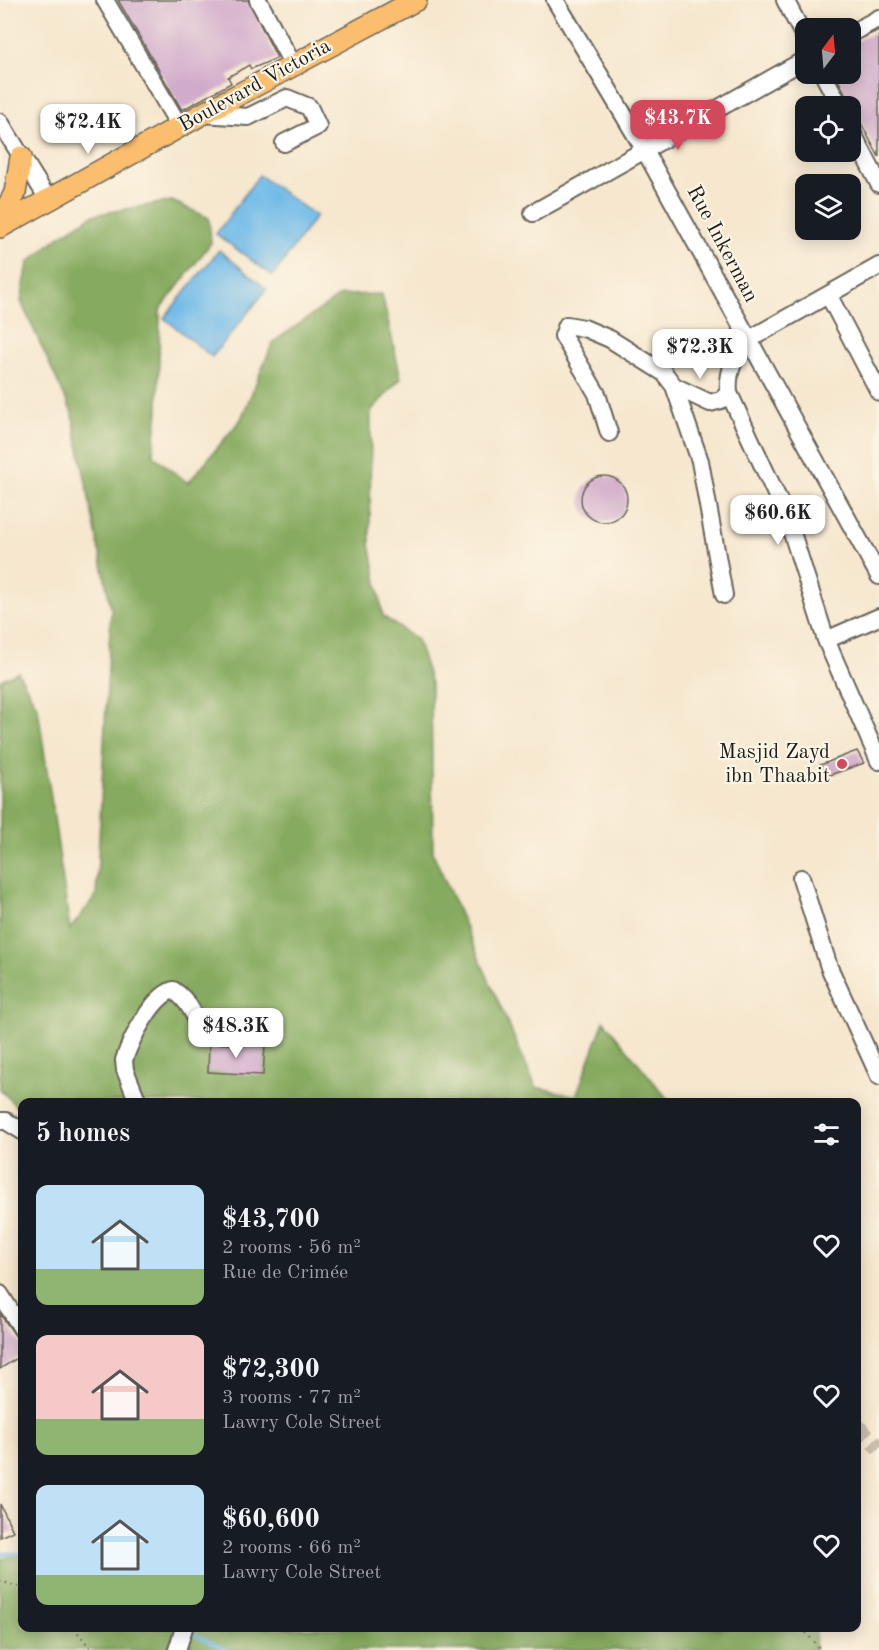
<!DOCTYPE html>
<meta charset="utf-8">
<style>
body{margin:0;font-family:"Old Standard TT",serif;background:#242831;color:#f1f3f6;height:100vh;display:flex;flex-direction:column;font-size:22px;white-space:nowrap}
*{box-sizing:border-box;margin:0}
p{font-size:20px;color:#9ea1a6}
.icon{flex:none;width:33px;height:33px;fill:none;stroke:currentColor;stroke-width:2;stroke-linecap:round;stroke-linejoin:round}
.map{position:relative;flex:1;overflow:hidden}
.sheet{position:absolute;left:18px;top:1098px;width:843px;height:534px;display:flex;flex-direction:column;background:#171b24;border-radius:12px;box-shadow:0 3px 15px #0003}
.sheet>*{flex:none}
.needle{width:39px;rotate:16deg}
.tools{position:absolute;left:795px;top:18px;display:grid;gap:12px}
.tools a{display:grid;place-items:center;width:66px;height:66px;border-radius:12px;background:#171b24;box-shadow:0 3px 15px #0003;font-size:30px}
.price{position:absolute;translate:-50% -51px;padding:0 14px;border-radius:12px;background:#fff;color:#222;font-size:20px;line-height:39px;filter:drop-shadow(0 2px 3px #0008)}
.price::after{content:'';position:absolute;left:50%;top:36px;width:18px;height:14px;margin-left:-9px;background:inherit;clip-path:polygon(0 0,100% 0,50% 100%)}
.price.current{background:#d1495b;color:#fff}
ul{padding:0;list-style:none}
li{display:flex;align-items:center;gap:18px;height:150px;padding:0 18px}
li span{display:grid;place-items:center;flex:none;width:168px;height:120px;border-radius:12px;color:#555}
li>.icon{margin-inline-start:auto}
span .icon{width:72px;height:72px;fill:#fffc;stroke-width:1}
li b{font-size:26px}
h2{display:flex;justify-content:space-between;align-items:center;height:72px;padding:0 18px;font-size:26px}
.map>svg:first-child{display:block}
.forest{fill:#86aa5e;stroke:#51633d;stroke-width:1.5}
.water{fill:#70bae8;stroke:#466b82;stroke-width:1.5}
.lines{fill:none;stroke-linecap:round;stroke-linejoin:round}
.stream{stroke:#70bae8;stroke-width:4}
.building{fill:#d1abcb}
.minor-tunnel{stroke:#cabeaa;stroke-width:16;stroke-dasharray:16 8;stroke-linecap:butt}
.minor-casing{stroke:#68635a;stroke-width:20}
.major-casing{stroke:#68635a;stroke-width:24}
.path{stroke:#68635a;stroke-width:2;stroke-dasharray:1.5 4.5;stroke-linecap:butt}
.minor{stroke:#fff;stroke-width:16}
.major{stroke:#fbbe6e;stroke-width:21}
.poi-dot{fill:#d1495b;stroke:#fcf5e5;stroke-width:2}
.labels{text-anchor:middle;dominant-baseline:central;stroke-width:4.5;stroke-linejoin:round;paint-order:stroke}
.street-label{font-size:21px;fill:#1c1c1c;stroke:#fcf5e5}
.poi-label{font-size:21px;fill:#1c1c1c;stroke:#fcf5e5;text-anchor:end}
</style>
<div class="map">
<svg width="879" height="1650" viewBox="0 0 879 1650">
<rect width="100%" height="100%" fill="#fcf5e5"/>
<filter id="ink" filterUnits="userSpaceOnUse"><feTurbulence type="fractalNoise" baseFrequency=".0167" numOctaves="2"/><feDisplacementMap in="SourceGraphic" scale="12" xChannelSelector="R" yChannelSelector="G"/><feConvolveMatrix kernelMatrix="1 2 1 2 8 2 1 2 1" color-interpolation-filters="sRGB"/></filter>
<filter id="wash" filterUnits="userSpaceOnUse"><feTurbulence type="fractalNoise" baseFrequency=".008" numOctaves="4" result="noise"/><feDisplacementMap in="SourceGraphic" scale="24" xChannelSelector="R" yChannelSelector="G"/><feGaussianBlur stdDeviation="1.35" result="paint"/><feColorMatrix in="noise" values="0 0 0 0 0 0 0 0 0 0 0 0 0 0 0 0 0 1.4 0 .05"/><feComposite in="paint" operator="in"/></filter>
<g filter="url(#wash)">
<rect width="100%" height="100%" fill="#f6e7ce"/>
<path class="forest" d="M 172,201 L 209,218 L 211,243 L 160,310 L 158,412 L 153,455 L 188,483 L 241,419 L 273,342 L 341,295 L 382,294 L 401,378 L 371,411 L 370,543 L 383,616 L 417,640 L 431,683 L 433,853 L 536,1087 L 576,1096 L 604,1021 L 670,1102 L 22,1102 L 22,1113 L 0,1089 L 0,680 L 18,672 L 38,708 L 70,929 L 96,896 L 111,609 L 72,413 L 21,302 L 28,263 L 58,237 L 93,215 Z
M 22,1554 L 22,1628 L 221,1628 L 230,1632 L 242,1628 L 816,1628 L 815,1650 L 0,1650 L 0,1559 Z"/>
<path class="water" d="M 259,175 L 316,216 L 273,276 L 216,234 Z
M 219,250 L 267,289 L 212,357 L 164,318 Z"/>
<g class="lines">
<path class="stream" d="M 0,1553 L 22,1554
M 189,1631 L 225,1650"/>
</g>
<g id="blocks">
<path class="building" d="M 118,0 L 248,0 L 277,58 L 251,69 L 249,65 L 228,77 L 231,83 L 182,110 Z
M 879,30 L 879,157 L 835,74 L 850,74 L 850,44 Z
M581 499a23 23 0 1 1 46 0a23 23 0 1 1-46 0Z
M 857,751 L 864,763 L 824,777 L 820,765 Z
M 209,1043 L 265,1046 L 263,1075 L 208,1072 Z
M 0,1314 L 22,1345 L 22,1355 L 0,1369 Z
M 0,1504 L 13,1531 L 0,1537 Z"/>
</g>
</g>
<g filter="url(#ink)">
<use href="#blocks" fill-opacity="0" stroke="#68635a" stroke-width="1.5"/>
<g class="lines">
<path class="minor-tunnel" d="M 856,1425 L 879,1448"/>
<defs>
<path id="minor" d="M 105,0 L 180,127
M 258,0 L 293,65
M 555,0 L 644,149 L 879,576
M 785,0 L 806,40
M 850,34 L 879,18
M 823,74 L 840,106
M 202,114 L 248,117 L 287,98 L 309,107 L 318,126 L 284,143
M 0,122 L 48,199
M 850,128 L 879,184
M 533,213 L 806,59
M 879,266 L 748,340 C 734,356 727,372 729,393 L 788,520 L 826,640 L 879,761
M 829,296 L 879,392
M 674,386 L 710,403 L 721,400 L 729,393
M 609,433 L 597,394 L 563,336 L 567,325 L 584,328 L 610,339 L 664,373 L 674,386 L 700,461 L 724,595
M 826,640 L 879,617
M 801,878 L 829,967 L 879,1076
M 138,1102 L 125,1070 L 124,1060 C 131,1039 152,997 173,990 C 190,1001 195,1016 201,1034
M 0,1121 L 6,1121 L 22,1131
M 0,1294 L 22,1329
M 177,1650 L 184,1628"/>
<path id="major" d="M 0,221 L 15,193 L 21,157
M 0,227 L 202,114 L 416,0"/>
</defs>
<use href="#minor" class="minor-casing"/>
<use href="#major" class="major-casing"/>
<path class="path" d="M 0,1581 L 22,1588
M 74,1628 L 92,1650
M 802,1628 L 821,1650"/>
<use href="#minor" class="minor"/>
<use href="#major" class="major"/>
</g>
</g>
<circle class="poi-dot" cx="842" cy="764" r="6"/>
<g class="labels">
<g class="street-label">
<text transform="translate(255 86) rotate(-29)">Boulevard Victoria</text>
<text transform="translate(722 244) rotate(62)">Rue Inkerman</text>
</g>
<g class="poi-label">
<text x="830" y="752">Masjid Zayd<tspan x="830" dy="24">ibn Thaabit</tspan></text>
</g>
</g>
</svg>
<div class="tools">
<a><svg class="needle" viewBox="-14 -14 28 28"><path d="M0-13l5 13h-10z" fill="#e53935"/><path d="M0 13l5-13h-10z" fill="#9ea1a6"/></svg></a>
<a><svg class="icon" aria-label="locate" viewBox="0 0 24 24"><circle cx="12" cy="12" r="6"/><path d="M12 2v4M12 18v4M2 12h4M18 12h4"/></svg></a>
<a><svg class="icon" aria-label="layers" viewBox="0 0 24 24"><path d="M12 4l9 5-9 5-9-5zM3 14l9 5 9-5"/></svg></a>
</div>
<b class="price current" style="left:678px;top:151px">$43.7K</b>
<b class="price" style="left:88px;top:155px">$72.4K</b>
<b class="price" style="left:700px;top:380px">$72.3K</b>
<b class="price" style="left:778px;top:546px">$60.6K</b>
<b class="price" style="left:236px;top:1059px">$48.3K</b>
<section class="sheet">
<h2>5 homes<svg class="icon" aria-label="filters" viewBox="0 0 24 24"><path d="M4 7h16M4 17h16"/><circle cx="9" cy="7" r="2"/><circle cx="15" cy="17" r="2"/></svg></h2>
<ul>
<li><span style="background:linear-gradient(#bfe0f5 70%,#8fb573 0)"><svg class="icon" aria-label="home" viewBox="0 0 24 24"><path d="M3 11l9-7 9 7M6 9v11h12V9"/></svg></span><div><b>$43,700</b><p>2 rooms · 56 m²</p><p>Rue de Crimée</p></div><svg class="icon" aria-label="heart" viewBox="0 0 24 24"><path d="M12 20l-8-8c-3-5 5-10 8-4 3-6 11-1 8 4z"/></svg></li>
<li><span style="background:linear-gradient(#f6c9c9 70%,#8fb573 0)"><svg class="icon" aria-label="home" viewBox="0 0 24 24"><path d="M3 11l9-7 9 7M6 9v11h12V9"/></svg></span><div><b>$72,300</b><p>3 rooms · 77 m²</p><p>Lawry Cole Street</p></div><svg class="icon" aria-label="heart" viewBox="0 0 24 24"><path d="M12 20l-8-8c-3-5 5-10 8-4 3-6 11-1 8 4z"/></svg></li>
<li><span style="background:linear-gradient(#bfe0f5 75%,#8fb573 0)"><svg class="icon" aria-label="home" viewBox="0 0 24 24"><path d="M3 11l9-7 9 7M6 9v11h12V9"/></svg></span><div><b>$60,600</b><p>2 rooms · 66 m²</p><p>Lawry Cole Street</p></div><svg class="icon" aria-label="heart" viewBox="0 0 24 24"><path d="M12 20l-8-8c-3-5 5-10 8-4 3-6 11-1 8 4z"/></svg></li>
</ul>
</section>
</div>
